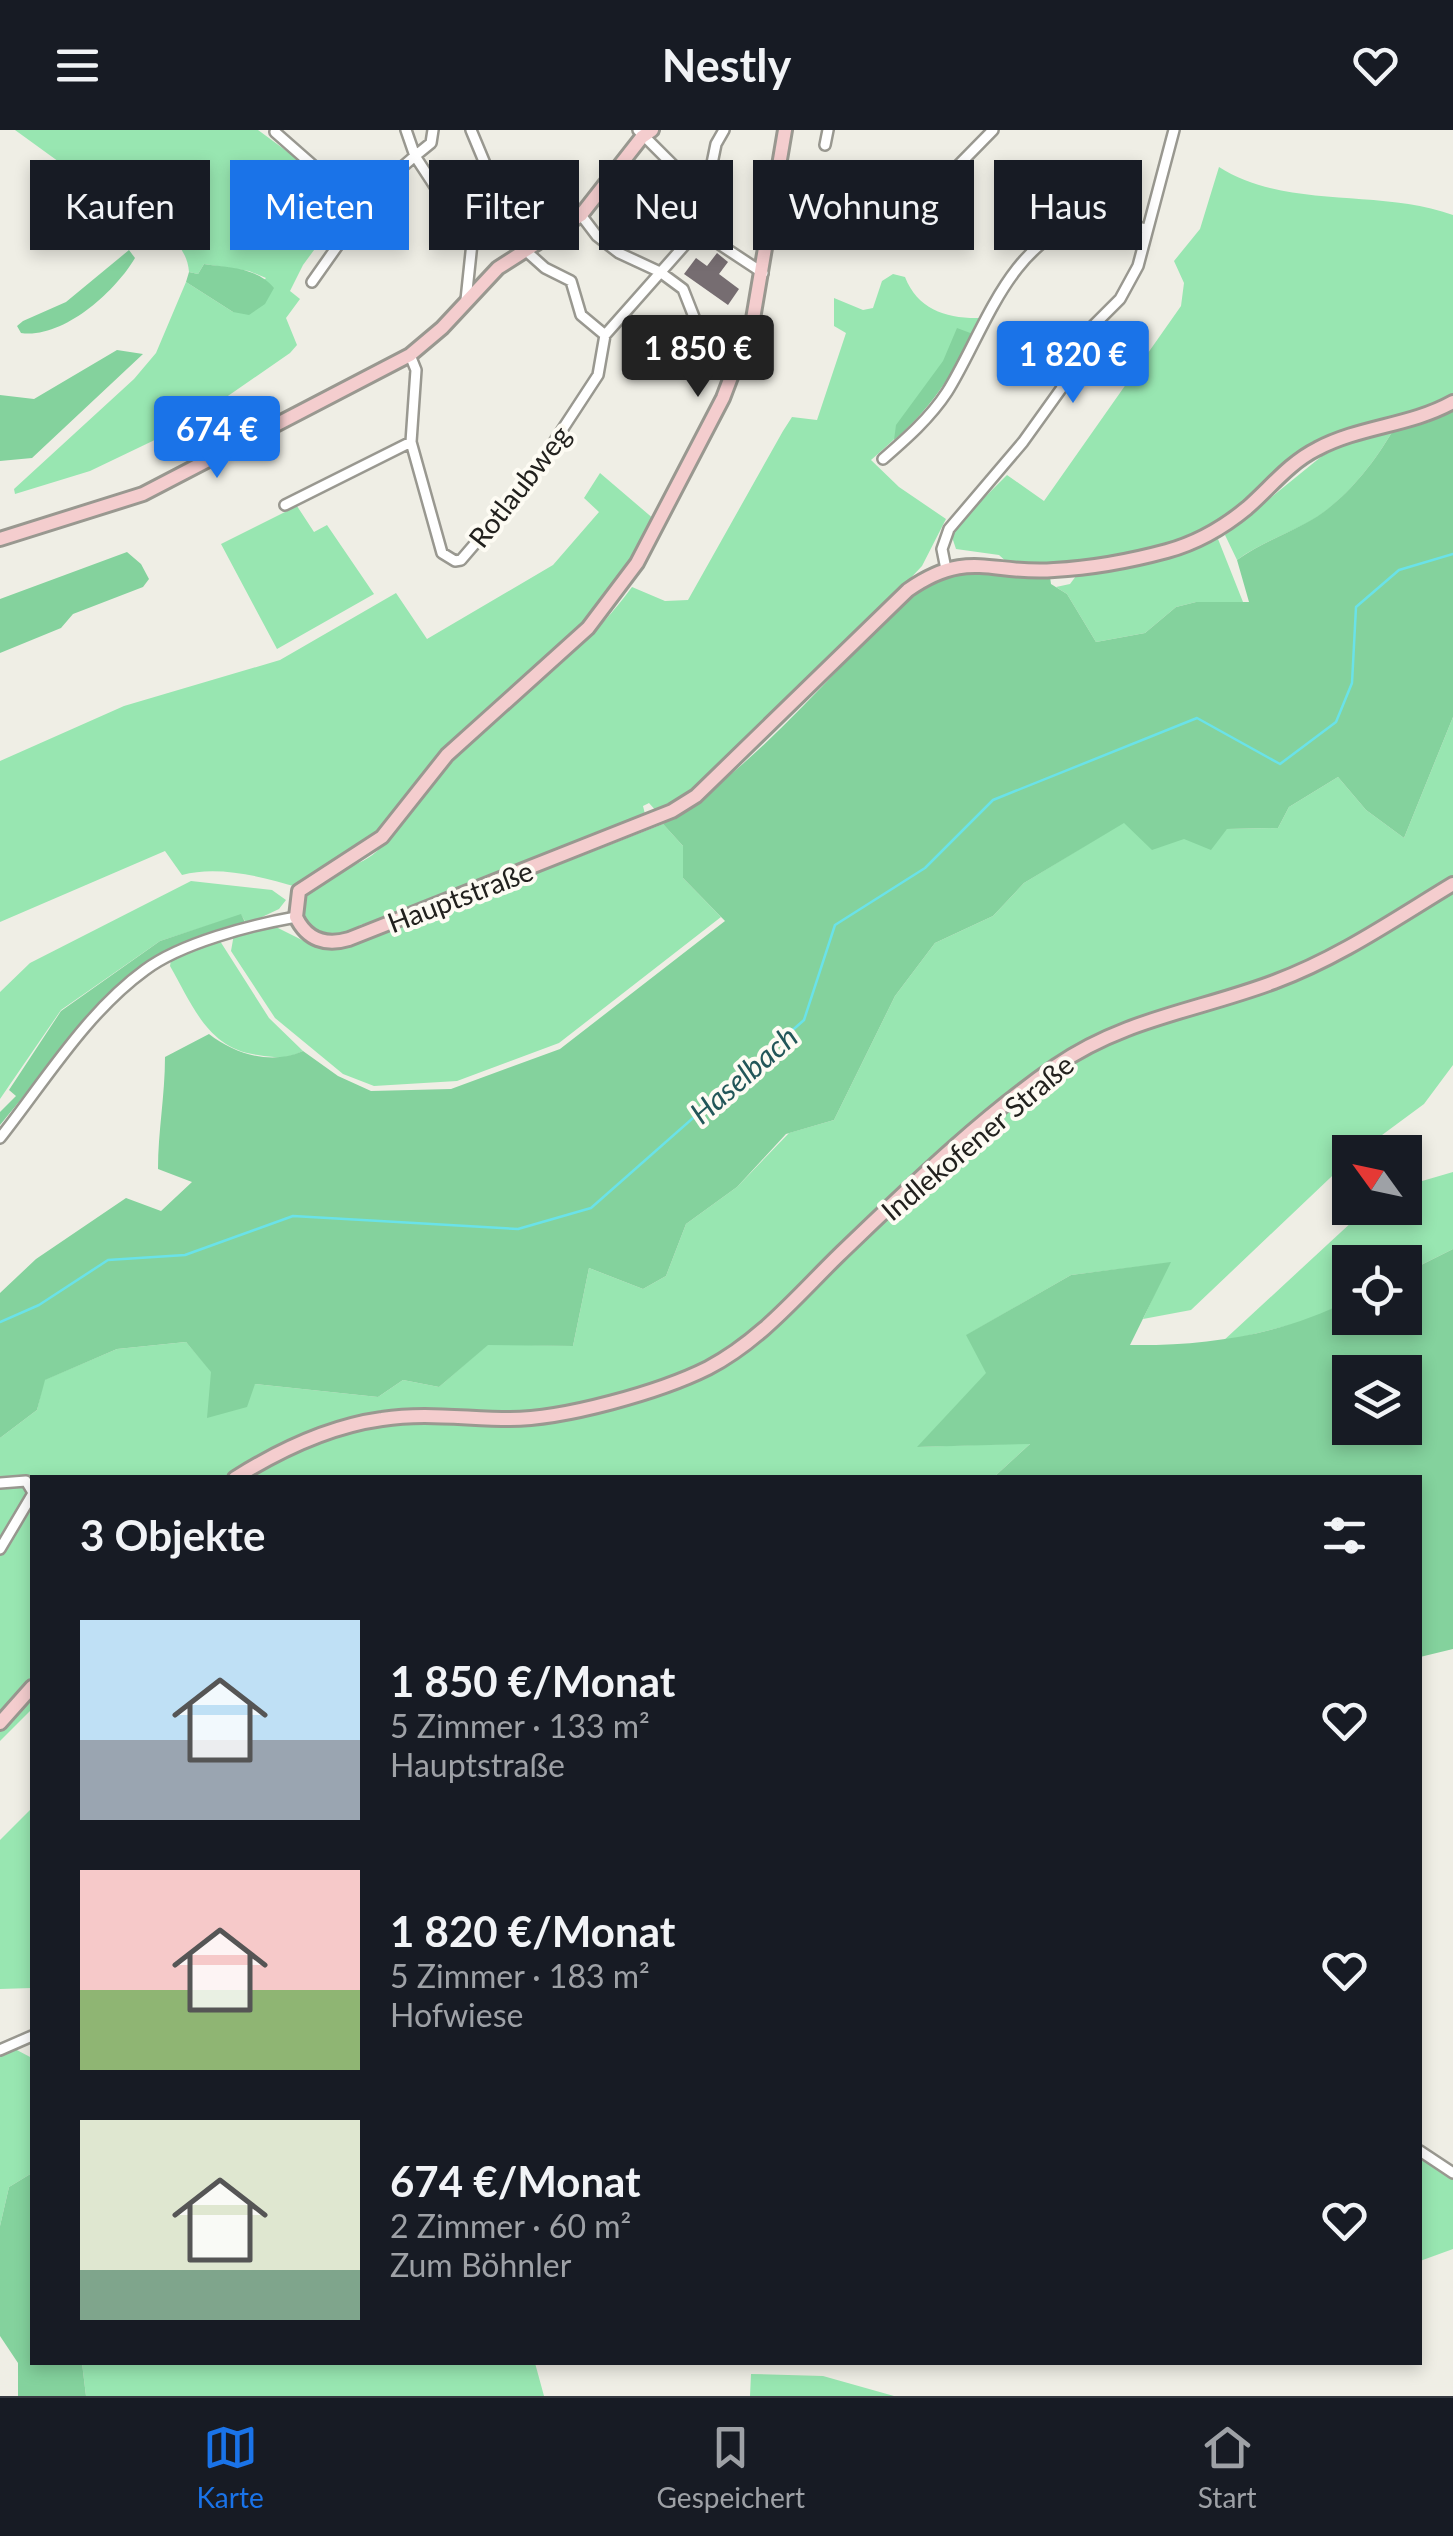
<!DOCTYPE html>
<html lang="de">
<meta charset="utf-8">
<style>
body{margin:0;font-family:Lato,sans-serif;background:#242831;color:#f1f3f6;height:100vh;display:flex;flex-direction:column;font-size:38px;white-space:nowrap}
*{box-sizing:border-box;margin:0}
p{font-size:32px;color:#9ea1a6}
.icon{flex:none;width:55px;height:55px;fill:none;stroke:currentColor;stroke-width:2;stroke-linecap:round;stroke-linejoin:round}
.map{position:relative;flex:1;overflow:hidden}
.side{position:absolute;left:30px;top:1345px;width:1392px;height:890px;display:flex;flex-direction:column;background:#171b24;border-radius:0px;box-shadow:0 5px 15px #0003}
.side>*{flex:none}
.hud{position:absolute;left:30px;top:30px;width:1395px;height:90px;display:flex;gap:20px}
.needle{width:65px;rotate:303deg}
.tools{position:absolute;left:1332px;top:1005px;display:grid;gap:20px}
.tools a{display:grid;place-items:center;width:90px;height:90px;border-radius:0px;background:#171b24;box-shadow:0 5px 15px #0003;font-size:50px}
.price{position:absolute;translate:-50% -85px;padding:0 22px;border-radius:10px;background:#1a73e8;color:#fff;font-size:32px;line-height:65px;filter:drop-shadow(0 2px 5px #0008)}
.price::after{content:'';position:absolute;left:50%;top:60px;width:30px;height:22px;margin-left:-15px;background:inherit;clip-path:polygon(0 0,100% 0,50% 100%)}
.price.selected{background:#222;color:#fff}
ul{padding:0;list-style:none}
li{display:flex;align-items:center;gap:30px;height:250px;padding:0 50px}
li span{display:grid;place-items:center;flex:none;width:280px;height:200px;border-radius:0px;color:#555}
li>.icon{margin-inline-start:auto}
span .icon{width:120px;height:120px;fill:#fffc;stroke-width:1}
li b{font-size:42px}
h2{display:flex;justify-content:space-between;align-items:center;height:120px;padding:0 50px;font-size:42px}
.pill{padding:0 35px;border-radius:0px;background:#171b24;box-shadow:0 5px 15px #0003;font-size:35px;line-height:90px}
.pill.selected{background:#1a73e8;color:#fff}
header{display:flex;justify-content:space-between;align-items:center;height:130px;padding:0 50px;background:#171b24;font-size:45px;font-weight:700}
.tab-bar{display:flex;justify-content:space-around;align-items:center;height:140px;border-top:2px solid #363941;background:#171b24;font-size:28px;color:#9ea1a6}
.tab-bar a{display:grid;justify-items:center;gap:5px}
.tab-bar .selected{color:#1a73e8}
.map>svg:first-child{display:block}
.green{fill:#98e6b1}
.forest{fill:#84d29d;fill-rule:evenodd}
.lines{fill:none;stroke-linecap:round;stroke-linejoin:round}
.stream{stroke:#6ae2e8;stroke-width:2.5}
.building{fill:#766d71}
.street-casing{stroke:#999890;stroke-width:14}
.secondary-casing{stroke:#999890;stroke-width:18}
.street{stroke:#fff;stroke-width:9}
.secondary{stroke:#f4cdce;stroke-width:12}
.labels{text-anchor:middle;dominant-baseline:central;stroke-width:8;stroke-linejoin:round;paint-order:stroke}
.street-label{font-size:28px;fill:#22211e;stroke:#fdfbf3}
.water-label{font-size:30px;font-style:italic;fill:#225659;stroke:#fdfbf3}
</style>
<header><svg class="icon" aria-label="menu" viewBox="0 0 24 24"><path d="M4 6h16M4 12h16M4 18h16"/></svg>Nestly<svg class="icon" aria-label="heart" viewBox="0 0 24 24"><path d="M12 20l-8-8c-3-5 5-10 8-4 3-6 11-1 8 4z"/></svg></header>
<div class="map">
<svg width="1453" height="2266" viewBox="0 0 1453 2266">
<rect width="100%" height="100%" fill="#efeee5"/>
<path class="green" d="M 15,0 L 258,0 L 303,33 L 291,61 L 334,93 L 303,135 L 290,161 L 300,169 L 286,188 L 297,215 L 290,223 L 186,295 L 90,341 L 15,364 L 14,359 L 134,249 L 156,223 L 186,152 L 233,182 L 266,148 L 249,141 L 204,134 L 198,144 L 189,142 C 186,97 123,83 92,58 L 96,52 L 88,45 L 84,50 Z
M 1219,37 C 1287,80 1378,58 1453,85 L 1453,267 L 1430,279 L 1380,294 L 1344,299 L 1315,313 L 1214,395 L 1169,417 L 1117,431 L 1049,435 L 1009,434 L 999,425 L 956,419 L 952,407 L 958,394 L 1007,345 L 1044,371 L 1181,176 L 1184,153 L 1174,131 L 1200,99 Z
M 893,144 L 905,147 C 918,180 947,189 981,188 C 950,250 923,286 871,330 L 899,357 L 946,389 L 922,436 L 843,520 L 690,665 L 657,682 L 649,673 L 643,676 L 646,688 L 409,781 L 360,795 L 354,802 L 333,809 L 310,801 C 304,789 297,779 305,766 C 320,742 356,740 376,722 C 407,694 426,657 455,628 C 515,569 582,526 632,457 L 665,471 L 688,470 L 783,301 L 792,287 L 817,290 L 846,203 L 834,196 L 834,168 L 863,180 L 873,178 L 882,151 Z
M 1392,302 C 1373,335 1341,375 1307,393 C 1282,406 1259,414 1237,430 L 1225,405 L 1322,326 L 1348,313 Z
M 600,343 L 655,390 L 596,482 L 415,657 L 374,707 L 312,743 L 297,757 C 263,747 218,735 182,745 L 165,721 L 0,792 L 0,631 L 124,576 L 280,530 L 396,463 L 427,509 L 553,435 L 599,382 L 584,368 Z
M 297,376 L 314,402 L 327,395 L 374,464 L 277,519 L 221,414 Z
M 1218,409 L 1243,472 L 1196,472 L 1176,477 L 1145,503 L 1096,512 L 1067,464 L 1056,457 L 1070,454 L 1076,446 L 1122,439 Z
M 1453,587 L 1453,935 L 1424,974 L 1359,1022 L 1350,1022 L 1350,1029 L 1191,1180 L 1143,1189 L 1169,1133 L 1071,1145 L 967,1205 L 987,1243 L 918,1317 L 1031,1313 L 994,1347 L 32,1348 L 32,1579 L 0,1611 L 0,1308 L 37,1280 L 44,1250 L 117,1219 L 186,1212 L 212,1242 L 208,1287 L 255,1254 L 378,1267 L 403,1250 L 439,1257 L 488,1214 L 573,1216 L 589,1138 L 643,1159 L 666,1146 L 686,1094 L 737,1057 L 789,1003 L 834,990 L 895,866 L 935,813 L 993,786 L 1024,753 L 1124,692 L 1184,709 L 1227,699 L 1278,698 L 1289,677 L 1338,647 L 1366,680 L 1404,708 Z
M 663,694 L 683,716 L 683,748 L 721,787 L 559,913 L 457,951 L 374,956 L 343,944 L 275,888 L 231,821 L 234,804 L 262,795 L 274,796 L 314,816 L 346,818 Z
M 191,751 L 272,760 L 286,770 L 279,779 L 247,794 L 241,785 L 160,811 L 61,880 L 0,969 L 0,862 L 30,833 Z
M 220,811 L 269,888 L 303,921 C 287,929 277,928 258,925 C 208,919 193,876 170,836 L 171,830 Z
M 1453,1042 L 1453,1119 L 1405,1143 L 1405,1132 L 1350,1132 L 1350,1170 L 1310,1190 L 1222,1212 L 1367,1078 L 1405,1078 L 1405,1056 Z
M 32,1678 L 32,1858 L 0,1859 L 0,1710 Z
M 13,1918 L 32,1928 L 32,2043 L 9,2057 L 0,2096 L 0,1923 Z
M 1425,2024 L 1453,2043 L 1453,2119 L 1420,2131 L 1420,2030 Z
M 82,2233 L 535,2233 L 544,2266 L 86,2266 Z
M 751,2244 L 823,2246 L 894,2266 L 750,2266 Z"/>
<path class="forest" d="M 129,120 L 135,128 C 115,162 63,209 21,203 L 17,196 L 23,191 L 66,172 Z
M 204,134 C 229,138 257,137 274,158 L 265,174 L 249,185 L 233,182 L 186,152 L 189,142 L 198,144 Z
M 957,198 L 973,204 C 953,244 928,282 894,310 L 896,295 L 943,231 Z
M 117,220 L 143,224 L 32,328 L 0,331 L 0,265 L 34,269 Z
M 1453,279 L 1453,587 L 1404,708 L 1366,680 L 1338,647 L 1289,677 L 1278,698 L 1227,699 L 1211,720 L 1184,709 L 1152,720 L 1124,693 L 1024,753 L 993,786 L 935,813 L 895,866 L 834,990 L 786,1004 L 737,1057 L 686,1094 L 666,1146 L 643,1159 L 589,1138 L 573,1216 L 488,1215 L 439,1257 L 403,1250 L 378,1267 L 255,1254 L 247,1277 L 207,1288 L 211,1242 L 186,1212 L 117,1219 L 45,1250 L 37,1280 L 0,1308 L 0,1163 L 36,1129 L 126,1068 L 161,1081 L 192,1052 L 158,1039 C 158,1001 165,966 165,927 L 209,904 C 236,925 272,935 303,921 L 338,946 L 371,961 L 451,959 L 560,919 L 725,791 L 683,748 L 683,716 L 663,694 C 729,654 787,593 841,537 C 872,506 902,463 943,446 C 976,431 1016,443 1050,447 L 1051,454 L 1067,464 L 1096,512 L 1145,503 L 1176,477 L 1196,472 L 1249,472 L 1237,430 C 1259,414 1282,406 1306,393 C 1341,375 1373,335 1392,302 L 1429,292 Z
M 127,422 L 141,434 L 149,449 L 143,457 L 73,484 L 61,498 L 0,523 L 0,469 Z
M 241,784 L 246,794 L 144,833 L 93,881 L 0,995 L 0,982 L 16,966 L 9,960 L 61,881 L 160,811 Z
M 1453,1119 L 1453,1519 L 1420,1527 L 1420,1348 L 994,1347 L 1030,1314 L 917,1317 L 986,1243 L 966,1205 L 1071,1145 L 1171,1132 L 1130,1215 C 1207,1216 1281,1205 1350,1170 L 1350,1188 L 1405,1188 L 1405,1143 ZM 1350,1242 L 1405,1242 L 1405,1298 L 1350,1298 Z
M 32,2043 L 32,2232 L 82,2233 L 86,2266 L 18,2266 L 18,2233 L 0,2206 L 0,2096 L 9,2057 Z"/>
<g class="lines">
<path class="stream" d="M 0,1192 L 39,1175 L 108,1130 L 185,1125 L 293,1086 L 518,1099 L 591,1078 L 804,890 L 835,795 L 925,738 L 993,670 L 1197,588 L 1280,634 L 1336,592 L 1352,553 L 1356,477 L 1399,440 L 1453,424"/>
</g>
<path class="building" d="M 717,123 L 728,132 L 719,144 L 739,159 L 728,175 L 684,144 L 696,128 L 707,136 Z"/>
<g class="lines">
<defs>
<path id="street" d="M 433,0 L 431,13 L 415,26 L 472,113 L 466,170
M 471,0 L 496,60 L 472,113
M 638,0 L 678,40 L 708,53
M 275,2 L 333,53 L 366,68 L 415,26 L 406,0
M 825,15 L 828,0
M 606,57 L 698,100 L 763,143
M 581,85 L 597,106 L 619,123 L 660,142 L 683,159 L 707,220 L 737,232
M 1071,96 L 1077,59
M 767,109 L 777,110 L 916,72 L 944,50 L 993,0
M 526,121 L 545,138 L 571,151 L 581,185 L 605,205
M 312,152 L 355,91 L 366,68
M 410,225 L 416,240 L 411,312 L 442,423 L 455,431 L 461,430 L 528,352 L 598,245 L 605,205 L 698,100 L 715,65 L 708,53 L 716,14 L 724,0
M 883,329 C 906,309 930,288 947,262 C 983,205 1009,109 1085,92 C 1104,87 1126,95 1146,99
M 285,375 L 411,312
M 946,439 L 942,419 L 949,399 L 1023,312 L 1061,259 L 1091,198 L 1120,169 L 1138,136 L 1174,0
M 0,1008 C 45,951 86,883 145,840 C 181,813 251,795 296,787
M 0,1353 L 26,1351 L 32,1361
M 0,1419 L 32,1365
M 0,1920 L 32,1906
M 1420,2021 L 1453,2043"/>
<path id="secondary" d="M 785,0 L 753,189 L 723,268 L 637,433 L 588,498 L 447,625 L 382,707 L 299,761 L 296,787 C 307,810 326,816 349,809 L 672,681 L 696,666 L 908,460 C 968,418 991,445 1054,440 C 1092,438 1130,431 1167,421 C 1196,413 1224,397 1247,378 C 1270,358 1289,333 1317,319 C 1360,296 1410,296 1453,272
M 0,409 L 143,364 L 410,225 L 442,198 L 498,138 L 581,85 L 642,7 L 652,0
M 235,1348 C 278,1321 331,1296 382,1289 C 425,1282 467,1289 510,1289 C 564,1289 660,1262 708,1238 C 760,1211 798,1165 839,1125 C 908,1059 978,990 1056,936 C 1123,889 1200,880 1274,852 C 1339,828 1395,789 1453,754
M 0,1593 L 32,1557"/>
</defs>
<use href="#street" class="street-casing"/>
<use href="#secondary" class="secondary-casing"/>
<use href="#street" class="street"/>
<use href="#secondary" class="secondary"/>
</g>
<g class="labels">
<g class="street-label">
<text transform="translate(519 356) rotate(-52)">Rotlaubweg</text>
<text transform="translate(460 766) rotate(-21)">Hauptstraße</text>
<text transform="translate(977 1007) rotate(-40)">Indlekofener Straße</text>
</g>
<g class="water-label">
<text transform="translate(743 944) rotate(-41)">Haselbach</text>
</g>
</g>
</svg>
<div class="tools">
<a><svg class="needle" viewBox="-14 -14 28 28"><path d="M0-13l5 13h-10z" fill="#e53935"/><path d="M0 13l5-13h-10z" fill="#9ea1a6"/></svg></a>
<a><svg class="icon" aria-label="locate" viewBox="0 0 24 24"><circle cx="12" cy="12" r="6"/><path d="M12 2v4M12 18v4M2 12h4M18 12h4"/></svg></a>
<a><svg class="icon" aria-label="layers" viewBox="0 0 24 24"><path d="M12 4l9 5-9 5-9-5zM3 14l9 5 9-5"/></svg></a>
</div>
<b class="price selected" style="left:698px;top:270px">1 850 €</b>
<b class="price" style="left:1073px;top:276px">1 820 €</b>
<b class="price" style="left:217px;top:351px">674 €</b>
<div class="hud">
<a class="pill">Kaufen</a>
<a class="pill selected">Mieten</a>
<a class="pill">Filter</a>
<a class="pill">Neu</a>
<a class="pill">Wohnung</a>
<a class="pill">Haus</a>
</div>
<section class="side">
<h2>3 Objekte<svg class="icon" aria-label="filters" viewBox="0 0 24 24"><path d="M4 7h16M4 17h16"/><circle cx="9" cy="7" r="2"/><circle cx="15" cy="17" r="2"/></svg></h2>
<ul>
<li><span style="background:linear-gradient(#bfe0f5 60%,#9aa5b1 0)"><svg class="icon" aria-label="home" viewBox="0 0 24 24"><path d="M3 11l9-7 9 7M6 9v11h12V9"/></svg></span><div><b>1 850 €/Monat</b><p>5 Zimmer · 133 m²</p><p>Hauptstraße</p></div><svg class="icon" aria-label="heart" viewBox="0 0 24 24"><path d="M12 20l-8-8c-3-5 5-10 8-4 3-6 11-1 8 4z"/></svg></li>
<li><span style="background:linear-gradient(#f6c9c9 60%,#8fb573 0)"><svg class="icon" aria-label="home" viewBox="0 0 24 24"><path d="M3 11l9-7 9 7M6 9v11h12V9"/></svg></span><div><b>1 820 €/Monat</b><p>5 Zimmer · 183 m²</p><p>Hofwiese</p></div><svg class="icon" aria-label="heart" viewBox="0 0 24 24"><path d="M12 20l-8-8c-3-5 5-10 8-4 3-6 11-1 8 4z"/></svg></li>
<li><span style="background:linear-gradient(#dfe7d0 75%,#7fa58c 0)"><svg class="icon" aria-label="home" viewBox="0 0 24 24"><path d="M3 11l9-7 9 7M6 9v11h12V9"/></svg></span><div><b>674 €/Monat</b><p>2 Zimmer · 60 m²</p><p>Zum Böhnler</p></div><svg class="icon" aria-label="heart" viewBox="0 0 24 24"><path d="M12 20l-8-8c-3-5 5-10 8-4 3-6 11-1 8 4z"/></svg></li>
</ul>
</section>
</div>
<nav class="tab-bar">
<a class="selected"><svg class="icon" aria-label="map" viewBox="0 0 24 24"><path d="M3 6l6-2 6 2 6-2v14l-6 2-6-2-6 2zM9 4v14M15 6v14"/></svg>Karte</a>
<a><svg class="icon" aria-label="saved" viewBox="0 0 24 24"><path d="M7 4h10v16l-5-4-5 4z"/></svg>Gespeichert</a>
<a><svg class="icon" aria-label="home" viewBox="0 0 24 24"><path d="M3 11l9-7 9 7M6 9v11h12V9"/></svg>Start</a>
</nav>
